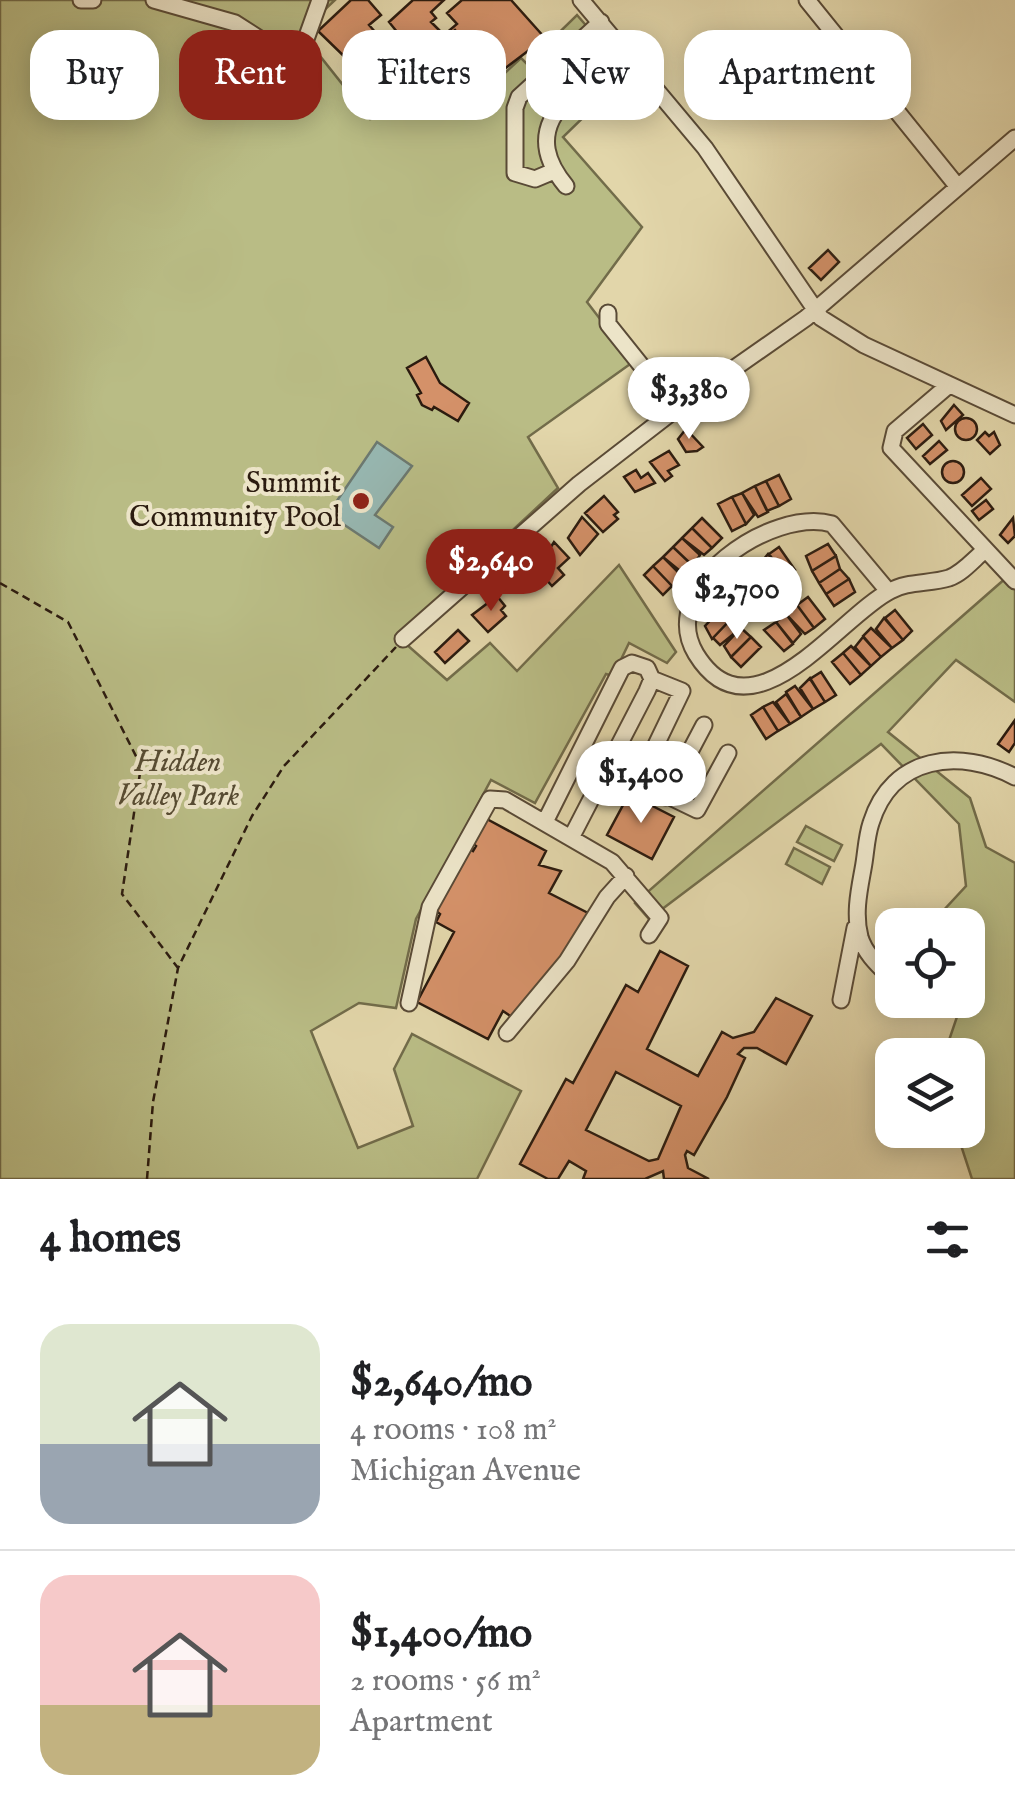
<!DOCTYPE html>
<meta charset="utf-8">
<style>
body{margin:0;font-family:"IM FELL English",serif;background:#f2f2f2;color:#202124;height:100vh;display:flex;flex-direction:column;font-size:38px;white-space:nowrap}
*{box-sizing:border-box;margin:0}
p{font-size:32px;color:#757577}
.icon{flex:none;width:55px;height:55px;fill:none;stroke:currentColor;stroke-width:2;stroke-linecap:round;stroke-linejoin:round}
.map{position:relative;height:1179px;overflow:hidden}
.sheet{display:flex;flex-direction:column;background:#fff;flex:1}
.sheet>*{flex:none}
.guide{position:absolute;left:30px;top:30px;width:955px;height:90px;display:flex;gap:20px}
.controls{position:absolute;left:875px;top:908px;display:grid;gap:20px}
.controls a{display:grid;place-items:center;width:110px;height:110px;border-radius:20px;background:#fff;box-shadow:0 5px 25px #0003;font-size:50px}
.price{position:absolute;translate:-50% -85px;padding:0 22px;border-radius:35px;background:#fff;color:#222;font-size:32px;line-height:65px;filter:drop-shadow(0 2px 5px #0008)}
.price::after{content:'';position:absolute;left:50%;top:60px;width:30px;height:22px;margin-left:-15px;background:inherit;clip-path:polygon(0 0,100% 0,50% 100%)}
.price.selected{background:#8f2418;color:#fff}
ul{padding:0;list-style:none}
li{display:flex;align-items:center;gap:30px;height:250px;padding:0 40px}
li+li{border-top:2px solid #e0e0e0}
li span{display:grid;place-items:center;flex:none;width:280px;height:200px;border-radius:30px;color:#555}
li>.icon{margin-inline-start:auto}
span .icon{width:120px;height:120px;fill:#fffc;stroke-width:1}
li b{font-size:42px}
h2{display:flex;justify-content:space-between;align-items:center;height:120px;padding:0 40px;font-size:42px}
.tag{padding:0 35px;border-radius:30px;background:#fff;box-shadow:0 5px 25px #0003;font-size:35px;line-height:90px}
.tag.selected{background:#8f2418;color:#fff}
.map>svg:first-child{display:block}
.green{fill:#b9bc85;stroke:#726c4a;stroke-width:2.5}
.water{fill:#97b7b1;stroke:#6c7970;stroke-width:2.5}
.building{fill:#d49169;stroke:#2b1b0f;stroke-width:2.5;fill-rule:evenodd}
.lines{fill:none;stroke-linecap:round;stroke-linejoin:round}
.minor-casing{stroke:#594a36;stroke-width:19}
.path{stroke:#2b1b0f;stroke-width:2.5;stroke-dasharray:8 5;stroke-linecap:butt}
.minor{stroke:#ece4c8;stroke-width:15}
.poi-dot{fill:#8f2418;stroke:#ece4c8;stroke-width:4}
.labels{text-anchor:middle;dominant-baseline:central;stroke-width:8;stroke-linejoin:round;paint-order:stroke}
.poi-label{font-size:30px;fill:#2b1b0f;stroke:#ece4c8;text-anchor:end}
.park-label{font-size:30px;font-style:italic;fill:#564b32;stroke:#ece4c8}
</style>
<div class="map">
<svg width="1015" height="1179" viewBox="0 0 1015 1179">
<rect width="100%" height="100%" fill="#e2d6aa"/>
<filter id="stains"><feTurbulence type="fractalNoise" baseFrequency=".002" numOctaves="4"/><feColorMatrix values="0 0 0 0 .2 0 0 0 0 .09 0 0 0 0 .02 0 0 0 .5 -.17"/></filter>
<radialGradient id="worn" r=".72"><stop offset=".6" stop-color="#630" stop-opacity="0"/><stop offset="1" stop-color="#630" stop-opacity=".3"/></radialGradient>
<path class="green" d="M 0,0 L 335,0 L 301,32 L 370,119 L 387,115 L 463,53 L 493,84 L 521,58 L 527,64 L 577,15 L 628,74 L 563,137 L 642,227 L 587,302 L 633,362 L 528,437 L 558,488 L 398,637 L 447,680 L 490,643 L 517,671 L 619,565 L 676,652 L 667,663 L 629,643 L 613,676 L 606,674 L 535,803 L 491,780 L 416,919 L 396,1008 L 359,1003 L 311,1031 L 358,1148 L 413,1126 L 394,1069 L 412,1034 L 521,1091 L 477,1179 L 0,1179 Z
M 1015,570 L 1015,702 L 956,660 L 888,732 L 970,798 L 986,847 L 1015,863 L 1015,1179 L 972,1179 L 956,1130 L 968,1130 L 968,1055 L 944,1055 L 960,1008 L 942,1000 L 968,1000 L 968,925 L 930,925 L 966,886 L 959,824 L 881,744 L 649,919 L 635,903 Z
M 806,826 L 842,845 L 834,861 L 797,842 Z
M 794,848 L 830,867 L 822,884 L 786,864 Z"/>
<path class="water" d="M 377,442 L 412,466 L 375,515 L 393,527 L 379,548 L 328,514 Z"/>
<path class="building" d="M 351,0 L 368,0 L 381,15 L 369,25 L 390,49 L 402,38 L 389,22 L 413,0 L 444,0 L 431,12 L 436,18 L 431,22 L 444,35 L 457,24 L 447,13 L 462,0 L 511,0 L 545,38 L 495,76 L 455,30 L 442,41 L 453,53 L 433,71 L 404,45 L 396,52 L 415,74 L 388,99 L 318,31 Z
M 828,250 L 839,262 L 821,280 L 809,268 Z
M 426,357 L 440,383 L 469,403 L 458,421 L 434,407 L 432,410 L 422,405 L 417,395 L 421,393 L 407,368 Z
M 954,405 L 963,415 L 946,430 L 941,421 Z
M955 429a11 11 0 1 1 22 0a11 11 0 1 1-22 0Z
M 923,424 L 932,435 L 916,449 L 907,438 Z
M 686,429 L 703,447 L 697,451 L 686,452 L 678,439 Z
M 985,432 L 989,436 L 994,432 L 1000,445 L 990,454 L 977,440 Z
M 939,441 L 947,450 L 930,464 L 923,456 Z
M 669,451 L 679,465 L 668,471 L 672,476 L 665,481 L 650,462 Z
M942 472a11 11 0 1 1 22 0a11 11 0 1 1-22 0Z
M 636,470 L 641,478 L 648,473 L 655,483 L 635,492 L 624,477 Z
M 779,475 L 791,499 L 779,506 L 766,481 Z
M 981,478 L 991,489 L 972,506 L 962,495 Z
M 766,481 L 779,506 L 767,511 L 755,486 Z
M 755,486 L 768,512 L 758,517 L 742,493 Z
M 742,493 L 754,515 L 746,524 L 732,497 Z
M 604,496 L 618,512 L 614,515 L 618,519 L 603,532 L 585,513 Z
M 732,497 L 746,524 L 732,531 L 718,504 Z
M 986,500 L 993,509 L 979,520 L 972,511 Z
M 582,517 L 598,534 L 580,555 L 568,538 Z
M 702,518 L 722,538 L 712,548 L 692,528 Z
M 1013,518 L 1015,536 L 1008,543 L 1000,535 Z
M 692,528 L 712,548 L 704,555 L 682,538 Z
M 682,538 L 700,555 L 693,566 L 673,547 Z
M 554,542 L 569,558 L 558,568 L 564,575 L 552,586 L 537,569 Z
M 828,544 L 836,556 L 812,571 L 806,556 Z
M 673,547 L 693,566 L 685,575 L 663,557 Z
M 779,547 L 795,570 L 785,577 L 769,554 Z
M 768,554 L 785,577 L 773,585 L 759,565 Z
M 836,556 L 840,569 L 819,583 L 812,571 Z
M 663,557 L 680,574 L 673,587 L 653,566 Z
M 754,563 L 773,585 L 762,593 L 745,571 Z
M 653,566 L 672,586 L 663,595 L 644,575 Z
M 840,569 L 849,579 L 826,594 L 819,583 Z
M 745,571 L 762,593 L 751,601 L 736,580 Z
M 849,579 L 855,592 L 834,606 L 826,594 Z
M 733,580 L 751,601 L 740,609 L 724,586 Z
M 497,596 L 505,606 L 501,610 L 506,616 L 488,632 L 472,615 Z
M 808,597 L 825,619 L 814,628 L 797,605 Z
M 797,605 L 814,628 L 805,634 L 786,614 Z
M 722,608 L 732,618 L 712,639 L 705,626 Z
M 895,610 L 912,631 L 903,640 L 885,618 Z
M 786,614 L 801,634 L 793,643 L 776,622 Z
M 732,618 L 741,628 L 720,645 L 713,638 Z
M 884,618 L 903,640 L 892,648 L 876,629 Z
M 776,622 L 793,644 L 784,651 L 764,630 Z
M 741,628 L 751,637 L 731,657 L 724,646 Z
M 871,628 L 892,648 L 881,657 L 863,636 Z
M 458,630 L 469,641 L 445,663 L 435,652 Z
M 751,637 L 761,647 L 741,667 L 731,657 Z
M 863,637 L 881,657 L 871,666 L 855,647 Z
M 851,646 L 871,666 L 861,675 L 843,653 Z
M 843,653 L 861,675 L 850,684 L 832,662 Z
M 821,672 L 836,695 L 825,702 L 810,679 Z
M 810,678 L 825,702 L 813,709 L 800,688 Z
M 795,686 L 813,709 L 801,717 L 786,692 Z
M 786,694 L 801,717 L 790,724 L 776,702 Z
M 773,702 L 790,724 L 778,731 L 763,707 Z
M 763,707 L 778,731 L 766,739 L 751,715 Z
M 1015,720 L 1015,743 L 1009,752 L 998,744 Z
M 629,794 L 674,817 L 652,859 L 607,835 Z
M 485,818 L 546,851 L 539,865 L 561,871 L 549,893 L 590,914 L 575,943 L 516,1020 L 503,1011 L 488,1039 L 417,1002 L 454,932 L 436,922 L 440,914 L 436,911 L 469,849 L 473,851 L 476,846 L 472,843 Z
M 660,951 L 688,966 L 647,1049 L 698,1076 L 722,1032 L 733,1038 L 754,1032 L 776,998 L 812,1016 L 786,1064 L 757,1048 L 744,1048 L 738,1054 L 745,1058 L 727,1097 L 694,1155 L 687,1151 L 685,1155 L 688,1168 L 709,1179 L 664,1179 L 663,1171 L 645,1179 L 583,1179 L 586,1171 L 569,1161 L 558,1179 L 548,1179 L 520,1164 L 566,1079 L 573,1083 L 626,985 L 638,992 ZM 616,1072 L 681,1106 L 658,1159 L 649,1161 L 586,1130 Z"/>
<g class="lines">
<defs>
<path id="minor" d="M 81,0 L 93,0
M 154,0 L 235,23 L 288,57 L 301,53 L 320,0
M 581,0 L 705,148 L 821,318 L 864,345 L 1015,415
M 807,0 L 958,187
M 554,171 L 535,179 L 515,173 L 515,108 L 519,97 L 601,22
M 566,186 C 513,122 580,89 623,49
M 608,313 L 608,324 L 676,409
M 949,385 L 895,431 L 891,448 L 1015,581
M 888,591 L 832,524 C 772,507 655,586 696,654 C 752,745 840,616 890,591 C 907,581 930,584 949,578 C 963,573 974,559 985,550
M 403,639 L 579,484 L 676,409 L 806,318 L 1015,138
M 608,766 L 635,780 L 642,774 L 682,691 L 652,679
M 635,780 L 697,810 L 728,753
M 666,797 L 704,725
M 545,822 L 622,668 L 632,663 L 647,668 L 652,679 L 647,691 L 572,836
M 892,979 C 880,967 865,954 860,937 C 854,914 859,891 863,869 C 866,854 866,838 871,823 C 892,755 960,748 1015,777
M 841,1000 L 855,928
M 409,1003 L 430,907 L 490,799 L 505,800 L 612,862 L 660,918 L 649,935
M 507,1033 L 567,961 L 607,897 L 626,876"/>
</defs>
<use href="#minor" class="minor-casing"/>
<path class="path" d="M 0,583 L 68,622 L 141,766 L 122,894 L 178,968
M 147,1179 L 153,1102 L 178,968 L 252,816 L 284,766 L 396,647"/>
<use href="#minor" class="minor"/>
</g>
<circle class="poi-dot" cx="361" cy="501" r="10"/>
<g class="labels">
<g class="poi-label">
<text x="341" y="484">Summit<tspan x="341" dy="34">Community Pool</tspan></text>
</g>
<g class="park-label">
<text x="178" y="763">Hidden<tspan x="178" dy="34">Valley Park</tspan></text>
</g>
</g>
<rect width="100%" height="100%" filter="url(#stains)"/>
<rect width="100%" height="100%" fill="url(#worn)"/>
</svg>
<div class="controls">
<a><svg class="icon" aria-label="locate" viewBox="0 0 24 24"><circle cx="12" cy="12" r="6"/><path d="M12 2v4M12 18v4M2 12h4M18 12h4"/></svg></a>
<a><svg class="icon" aria-label="layers" viewBox="0 0 24 24"><path d="M12 4l9 5-9 5-9-5zM3 14l9 5 9-5"/></svg></a>
</div>
<b class="price" style="left:689px;top:442px">$3,380</b>
<b class="price selected" style="left:491px;top:614px">$2,640</b>
<b class="price" style="left:737px;top:642px">$2,700</b>
<b class="price" style="left:641px;top:826px">$1,400</b>
<div class="guide">
<a class="tag">Buy</a>
<a class="tag selected">Rent</a>
<a class="tag">Filters</a>
<a class="tag">New</a>
<a class="tag">Apartment</a>
</div>
</div>
<section class="sheet">
<h2>4 homes<svg class="icon" aria-label="filters" viewBox="0 0 24 24"><path d="M4 7h16M4 17h16"/><circle cx="9" cy="7" r="2"/><circle cx="15" cy="17" r="2"/></svg></h2>
<ul>
<li><span style="background:linear-gradient(#dfe7d0 60%,#9aa5b1 0)"><svg class="icon" aria-label="home" viewBox="0 0 24 24"><path d="M3 11l9-7 9 7M6 9v11h12V9"/></svg></span><div><b>$2,640/mo</b><p>4 rooms · 108 m²</p><p>Michigan Avenue</p></div></li>
<li><span style="background:linear-gradient(#f6c9c9 65%,#c2b280 0)"><svg class="icon" aria-label="home" viewBox="0 0 24 24"><path d="M3 11l9-7 9 7M6 9v11h12V9"/></svg></span><div><b>$1,400/mo</b><p>2 rooms · 56 m²</p><p>Apartment</p></div></li>
</ul>
</section>
